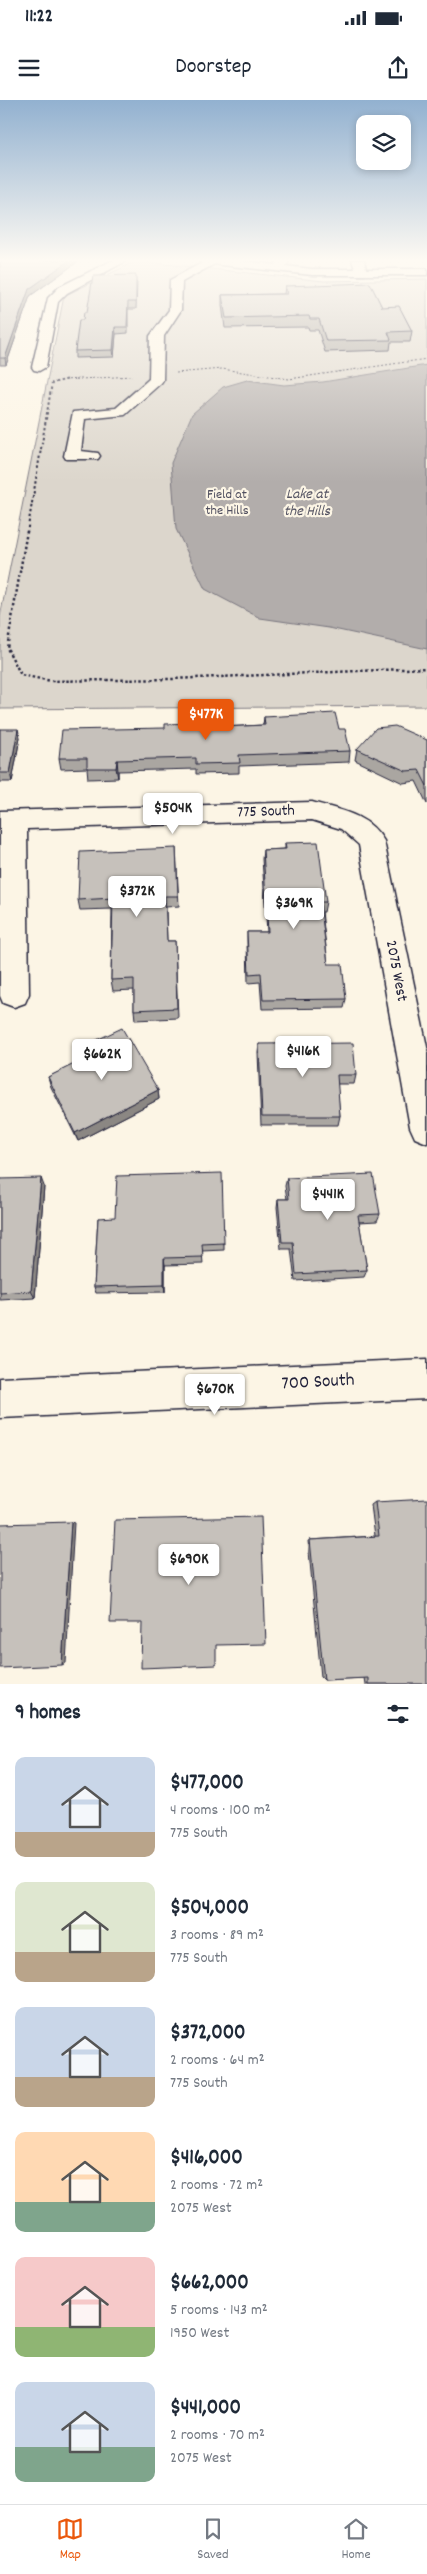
<!DOCTYPE html>
<meta charset="utf-8">
<style>
body{margin:0;font-family:Dekko,sans-serif;background:#f6f6f7;color:#1f2937;height:100vh;display:flex;flex-direction:column;font-size:19px;white-space:nowrap}
*{box-sizing:border-box;margin:0}
p{font-size:16px;color:#747a83}
.icon{flex:none;width:28px;height:28px;fill:none;stroke:currentColor;stroke-width:2;stroke-linecap:round;stroke-linejoin:round}
.map{position:relative;height:1584px;overflow:hidden}
.drawer{display:flex;flex-direction:column;background:#fff;flex:1}
.drawer>*{flex:none}
.controls{position:absolute;left:356px;top:15px;display:grid;gap:10px}
.controls a{display:grid;place-items:center;width:55px;height:55px;border-radius:10px;background:#fff;box-shadow:0 2px 8px #0003;font-size:25px}
.price{position:absolute;translate:-50% -42px;padding:0 11px;border-radius:5px;background:#fff;color:#222;font-size:16px;line-height:32px;filter:drop-shadow(0 1px 2px #0008)}
.price::after{content:'';position:absolute;left:50%;top:30px;width:15px;height:11px;margin-left:-8px;background:inherit;clip-path:polygon(0 0,100% 0,50% 100%)}
.price.active{background:#ea580c;color:#fff}
ul{padding:0;list-style:none}
li{display:flex;align-items:center;gap:15px;height:125px;padding:0 15px}
li span{display:grid;place-items:center;flex:none;width:140px;height:100px;border-radius:10px;color:#555}
li>.icon{margin-inline-start:auto}
span .icon{width:60px;height:60px;fill:#fffc;stroke-width:1}
li b{font-size:21px}
h2{display:flex;justify-content:space-between;align-items:center;height:60px;padding:0 15px;font-size:21px}
.status{display:flex;justify-content:space-between;align-items:center;height:35px;padding:0 25px;background:#fff;direction:ltr}
.status svg{height:14px;fill:currentColor}
header{display:flex;justify-content:space-between;align-items:center;height:65px;padding:0 15px;background:#fff;font-size:22px;font-weight:600}
.tabs{display:flex;justify-content:space-around;align-items:center;height:70px;border-top:1px solid #e0e1e3;background:#fff;font-size:14px;color:#747a83}
.tabs a{display:grid;justify-items:center;gap:2px}
.tabs .active{color:#ea580c}
.map>svg:first-child{display:block}
.green{fill:#dcd6cc;stroke:#7f7c84}
.water{fill:#b2adab;stroke:#78757e}
.lines{fill:none;stroke-linecap:round;stroke-linejoin:round}
.minor-casing{stroke:#22223b;stroke-width:3}
.major-casing{stroke:#22223b;stroke-width:3}
.path-far2{stroke:#22223b;stroke-width:1;stroke-dasharray:2 2;stroke-linecap:butt}
.path-far1{stroke:#22223b;stroke-width:2;stroke-dasharray:2.5 2.5;stroke-linecap:butt}
.path{stroke:#22223b;stroke-width:2.5;stroke-dasharray:2.5 2.5;stroke-linecap:butt}
.minor{fill:#fcf5e5;fill-rule:evenodd}
.major{fill:#fcf5e5;fill-rule:evenodd}
.wall{fill:#aaa6a1;stroke:#22223b}
.shaded-wall{fill:#8b8783;stroke:#22223b}
.building{fill:#c6c1bb;stroke:#22223b}
.labels{text-anchor:middle;dominant-baseline:central;stroke-width:4.5;stroke-linejoin:round;paint-order:stroke}
.far-park-label{font-size:14px;fill:#504f5f;stroke:#fcf5e5}
.far-water-label{font-size:15px;font-style:italic;fill:#545362;stroke:#fcf5e5}
.street-label{font-size:16px;fill:#22223b;stroke:#fcf5e5}
.near-street-label{font-size:19px;fill:#22223b;stroke:#fcf5e5}
</style>
<div class="status"><b>11:22</b><svg viewBox="0 0 49 12"><path d="M0 12V9h3v3zM5 12V6h3v6zM10 12V3h3v9zM15 12V0h3v12zM26 1h20v11H26zM47 4h2v5h-2z"/></svg></div>
<header><svg class="icon" aria-label="menu" viewBox="0 0 24 24"><path d="M4 6h16M4 12h16M4 18h16"/></svg>Doorstep<svg class="icon" aria-label="share" viewBox="0 0 24 24"><path d="M12 15V3M7 8l5-5 5 5M5 13v7h14v-7"/></svg></header>
<div class="map">
<svg width="427" height="1584" viewBox="0 0 427 1584">
<rect width="100%" height="100%" fill="#fcf5e5"/>
<filter id="ink" filterUnits="userSpaceOnUse"><feTurbulence type="fractalNoise" baseFrequency=".02" numOctaves="2"/><feDisplacementMap in="SourceGraphic" scale="10" xChannelSelector="R" yChannelSelector="G"/><feConvolveMatrix kernelMatrix="1 2 1 2 8 2 1 2 1" color-interpolation-filters="sRGB"/></filter>
<g filter="url(#ink)">
<path class="green" d="M 136,161 L 324,181 L 427,179 L 427,606 L 0,609 L 0,517 L 64,196 Z"/>
<path class="water" d="M 427,265 L 427,549 L 329,528 L 260,518 L 205,489 L 176,429 L 171,363 L 192,314 L 223,287 L 247,280 L 284,285 L 323,282 Z"/>
<g class="lines">
<defs>
<path id="minor" d="M 113,160 L 128,160 L 67,193 L 58,202 L 46,267 L 39,271 L 34,270 L 32,267 L 48,198 L 59,187 Z
M 207,160 L 220,161 L 182,182 L 181,210 L 164,236 L 163,280 L 161,283 L 125,315 L 85,319 L 81,351 L 98,353 L 100,356 L 98,359 L 66,359 L 64,356 L 73,312 L 116,308 L 149,279 L 150,236 L 169,210 L 170,180 Z
M 278,160 L 290,160 L 283,170 L 279,171 L 273,168 Z
M 352,160 L 364,160 L 367,173 L 365,175 L 357,175 Z
M 312,702 C 339,710 369,714 384,741 L 427,947 L 427,1043 L 415,1038 L 410,1027 L 359,745 L 341,729 L 312,720 L 27,729 L 29,894 L 25,903 L 14,907 L 3,903 L 0,896 L 0,711 Z
M 427,1259 L 427,1299 L 0,1318 L 0,1278 Z"/>
<path id="major" d="M 197,160 L 234,160 L 312,169 L 427,169 L 427,175 L 312,175 L 203,163 Z"/>
</defs>
<use href="#minor" class="minor-casing"/>
<use href="#major" class="major-casing"/>
<path class="path-far2" d="M 176,273 L 222,269 L 289,279 L 427,259
M 64,280 L 132,276"/>
<path class="path-far1" d="M 27,433 L 52,283 L 69,279"/>
<path class="path" d="M 27,431 L 7,548 L 21,575 L 51,581 L 172,579 L 427,568"/>
<use href="#minor" class="minor"/>
<use href="#major" class="major"/>
</g>
<path class="wall" d="M 1,160 L 80,160 L 30,196 L 6,265 L 0,265 L 0,165 Z
M 137,182 L 136,209 L 128,209 L 128,233 L 116,234 L 114,257 L 75,258 L 75,251 L 83,220 L 87,212 Z
M 285,186 L 382,207 L 412,231 L 410,242 L 391,242 L 390,250 L 325,252 L 318,230 L 309,230 L 308,227 L 225,228 L 222,205 L 222,195 L 284,194 Z
M 264,617 L 339,629 L 350,651 L 349,662 L 239,666 L 239,673 L 196,674 L 196,669 L 118,671 L 118,678 L 88,679 L 87,668 L 61,669 L 59,658 L 222,627 L 263,625 Z
M 0,629 L 20,637 L 12,682 L 0,682 Z
M 427,640 L 427,704 L 416,681 L 403,683 L 355,660 L 357,649 Z
M 285,743 L 326,802 L 324,812 L 322,812 L 328,864 L 346,899 L 344,908 L 262,909 L 260,882 L 248,883 L 247,842 L 247,832 L 267,832 L 262,759 L 263,750 L 285,749 Z
M 176,748 L 179,806 L 166,807 L 167,841 L 175,841 L 178,918 L 135,920 L 134,910 L 134,890 L 113,891 L 111,880 L 112,809 L 80,810 L 78,800 Z
M 259,944 L 356,975 L 354,984 L 337,984 L 340,1016 L 338,1025 L 261,1025 L 258,953 Z
M 84,946 L 158,990 L 159,999 L 78,1041 L 51,987 L 48,977 L 88,958 Z
M 287,1078 L 380,1114 L 377,1121 L 359,1122 L 367,1170 L 364,1177 L 295,1181 L 291,1149 L 281,1149 L 277,1107 L 278,1099 L 287,1099 L 285,1086 Z
M 0,1079 L 44,1086 L 35,1198 L 0,1200 Z
M 98,1118 L 224,1143 L 224,1150 L 202,1151 L 203,1164 L 165,1165 L 165,1192 L 96,1193 L 94,1187 Z
M 375,1402 L 427,1584 L 365,1584 L 364,1578 L 324,1580 L 321,1577 L 308,1441 L 310,1440 L 375,1436 L 371,1405 Z"/>
<path class="shaded-wall" d="M 70,160 L 80,160 L 30,196 L 6,265 L 5,258 L 29,189 Z
M 115,227 L 116,234 L 114,257 L 113,250 Z
M 18,629 L 20,637 L 12,682 L 10,673 Z
M 117,660 L 118,671 L 118,678 L 116,668 Z
M 158,990 L 159,999 L 78,1041 L 75,1033 Z
M 41,1078 L 44,1086 L 35,1198 L 31,1191 Z
M 164,1158 L 165,1165 L 165,1192 L 164,1185 Z
M 71,1422 L 74,1423 L 66,1563 L 62,1565 Z"/>
<path class="building" d="M 1,160 L 70,160 L 29,189 L 5,258 L 0,258 L 0,165 Z
M 136,175 L 136,202 L 128,202 L 127,227 L 115,227 L 113,250 L 75,251 L 79,220 L 83,220 L 84,212 L 87,212 L 93,176 Z
M 370,183 L 382,207 L 399,206 L 412,231 L 388,232 L 391,240 L 326,241 L 319,219 L 310,219 L 309,216 L 226,218 L 222,195 L 287,194 L 285,186 Z
M 335,613 L 339,629 L 345,629 L 350,651 L 239,655 L 240,663 L 196,664 L 196,658 L 117,660 L 116,668 L 87,668 L 87,658 L 59,658 L 62,630 L 165,628 L 165,624 L 221,622 L 222,627 L 265,625 L 264,617 Z
M 395,626 L 427,640 L 427,686 L 419,670 L 406,671 L 357,649 L 376,628 Z
M 0,629 L 18,629 L 10,673 L 0,673 Z
M 318,742 L 326,802 L 320,802 L 328,864 L 342,864 L 346,899 L 263,900 L 261,873 L 249,874 L 247,832 L 268,832 L 263,750 L 286,749 L 285,743 Z
M 176,748 L 178,796 L 165,796 L 167,841 L 175,841 L 177,908 L 134,910 L 134,879 L 111,880 L 113,798 L 78,800 L 80,752 Z
M 122,928 L 158,990 L 75,1033 L 48,977 L 90,956 L 84,946 Z
M 353,943 L 356,975 L 337,975 L 340,1016 L 262,1016 L 259,944 Z
M 222,1073 L 224,1143 L 202,1144 L 203,1157 L 164,1158 L 164,1185 L 94,1187 L 98,1118 L 115,1117 L 117,1076 Z
M 373,1074 L 380,1114 L 358,1115 L 367,1170 L 296,1174 L 293,1142 L 282,1142 L 278,1099 L 289,1099 L 287,1078 Z
M 41,1078 L 31,1191 L 0,1193 L 0,1079 Z
M 427,1399 L 427,1584 L 368,1584 L 368,1578 L 324,1580 L 310,1440 L 379,1436 L 375,1402 Z
M 261,1417 L 266,1544 L 216,1545 L 216,1565 L 141,1568 L 142,1523 L 110,1523 L 115,1420 Z
M 71,1422 L 62,1565 L 0,1568 L 0,1424 Z"/>
</g>
<linearGradient id="sky" x2="0" y2="1"><stop stop-color="#92b1d0"/><stop offset="0.42" stop-color="#fefaf3"/><stop offset="1" stop-color="#fefaf3" stop-opacity="0"/></linearGradient>
<rect width="427" height="382" fill="url(#sky)"/>
<g class="labels">
<g class="far-park-label">
<text x="227" y="395">Field at<tspan x="227" dy="16">the Hills</tspan></text>
</g>
<g class="far-water-label">
<text x="307" y="395">Lake at<tspan x="307" dy="17">the Hills</tspan></text>
</g>
<g class="street-label">
<text transform="translate(266 712) rotate(-2)">775 South</text>
<text transform="translate(396 871) rotate(79)">2075 West</text>
</g>
<g class="near-street-label">
<text transform="translate(318 1283) rotate(-3)">700 South</text>
</g>
</g>
</svg>
<div class="controls">
<a><svg class="icon" aria-label="layers" viewBox="0 0 24 24"><path d="M12 4l9 5-9 5-9-5zM3 14l9 5 9-5"/></svg></a>
</div>
<b class="price active" style="left:206px;top:641px">$477K</b>
<b class="price" style="left:173px;top:735px">$504K</b>
<b class="price" style="left:137px;top:818px">$372K</b>
<b class="price" style="left:294px;top:830px">$369K</b>
<b class="price" style="left:303px;top:978px">$416K</b>
<b class="price" style="left:102px;top:981px">$662K</b>
<b class="price" style="left:328px;top:1121px">$441K</b>
<b class="price" style="left:215px;top:1316px">$670K</b>
<b class="price" style="left:189px;top:1486px">$690K</b>
</div>
<section class="drawer">
<h2>9 homes<svg class="icon" aria-label="filters" viewBox="0 0 24 24"><path d="M4 7h16M4 17h16"/><circle cx="9" cy="7" r="2"/><circle cx="15" cy="17" r="2"/></svg></h2>
<ul>
<li><span style="background:linear-gradient(#c9d6e8 75%,#b9a48a 0)"><svg class="icon" aria-label="home" viewBox="0 0 24 24"><path d="M3 11l9-7 9 7M6 9v11h12V9"/></svg></span><div><b>$477,000</b><p>4 rooms · 100 m²</p><p>775 South</p></div></li>
<li><span style="background:linear-gradient(#dfe7d0 70%,#b9a48a 0)"><svg class="icon" aria-label="home" viewBox="0 0 24 24"><path d="M3 11l9-7 9 7M6 9v11h12V9"/></svg></span><div><b>$504,000</b><p>3 rooms · 89 m²</p><p>775 South</p></div></li>
<li><span style="background:linear-gradient(#c9d6e8 70%,#b9a48a 0)"><svg class="icon" aria-label="home" viewBox="0 0 24 24"><path d="M3 11l9-7 9 7M6 9v11h12V9"/></svg></span><div><b>$372,000</b><p>2 rooms · 64 m²</p><p>775 South</p></div></li>
<li><span style="background:linear-gradient(#ffd9b3 70%,#7fa58c 0)"><svg class="icon" aria-label="home" viewBox="0 0 24 24"><path d="M3 11l9-7 9 7M6 9v11h12V9"/></svg></span><div><b>$416,000</b><p>2 rooms · 72 m²</p><p>2075 West</p></div></li>
<li><span style="background:linear-gradient(#f6c9c9 70%,#8fb573 0)"><svg class="icon" aria-label="home" viewBox="0 0 24 24"><path d="M3 11l9-7 9 7M6 9v11h12V9"/></svg></span><div><b>$662,000</b><p>5 rooms · 143 m²</p><p>1950 West</p></div></li>
<li><span style="background:linear-gradient(#c9d6e8 65%,#7fa58c 0)"><svg class="icon" aria-label="home" viewBox="0 0 24 24"><path d="M3 11l9-7 9 7M6 9v11h12V9"/></svg></span><div><b>$441,000</b><p>2 rooms · 70 m²</p><p>2075 West</p></div></li>
</ul>
</section>
<nav class="tabs">
<a class="active"><svg class="icon" aria-label="map" viewBox="0 0 24 24"><path d="M3 6l6-2 6 2 6-2v14l-6 2-6-2-6 2zM9 4v14M15 6v14"/></svg>Map</a>
<a><svg class="icon" aria-label="saved" viewBox="0 0 24 24"><path d="M7 4h10v16l-5-4-5 4z"/></svg>Saved</a>
<a><svg class="icon" aria-label="home" viewBox="0 0 24 24"><path d="M3 11l9-7 9 7M6 9v11h12V9"/></svg>Home</a>
</nav>
